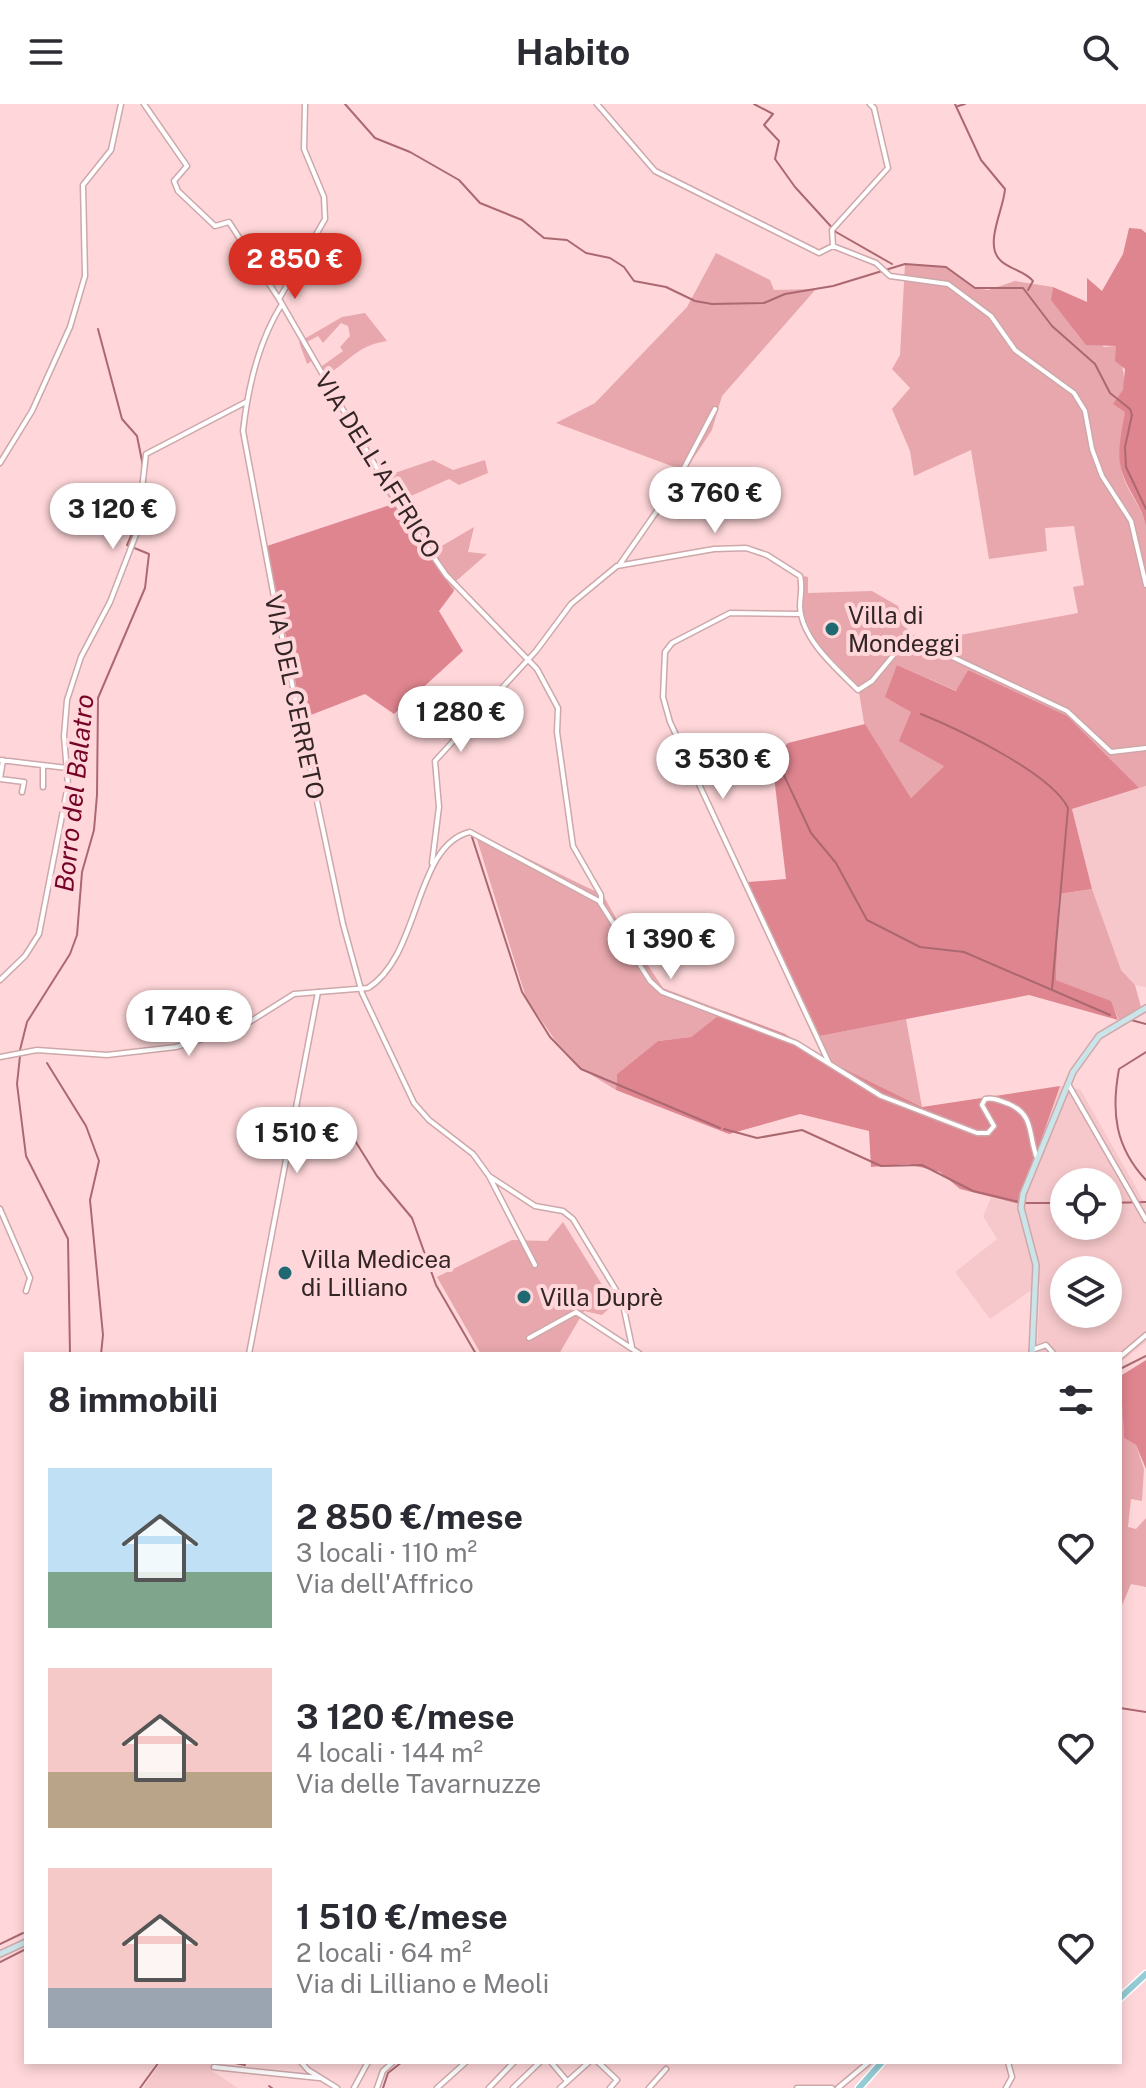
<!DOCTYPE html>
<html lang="it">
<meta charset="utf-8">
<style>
body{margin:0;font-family:"Public Sans",sans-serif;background:#f7f7f7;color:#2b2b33;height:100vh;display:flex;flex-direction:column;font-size:30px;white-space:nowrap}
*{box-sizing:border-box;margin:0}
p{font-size:26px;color:#7c7c81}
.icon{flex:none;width:44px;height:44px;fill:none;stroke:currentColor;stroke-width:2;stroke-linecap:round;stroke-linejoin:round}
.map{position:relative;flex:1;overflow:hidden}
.side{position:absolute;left:24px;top:1248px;width:1098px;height:712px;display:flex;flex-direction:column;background:#fff;border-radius:0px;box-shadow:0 4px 12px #0003}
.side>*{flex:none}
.fabs{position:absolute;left:1050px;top:1064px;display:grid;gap:16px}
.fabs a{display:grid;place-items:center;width:72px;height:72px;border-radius:50%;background:#fff;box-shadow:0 4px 12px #0003;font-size:40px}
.price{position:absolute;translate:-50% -68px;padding:0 18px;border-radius:28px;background:#fff;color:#222;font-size:26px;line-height:52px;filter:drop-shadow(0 2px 4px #0008)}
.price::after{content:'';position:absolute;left:50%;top:48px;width:24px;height:18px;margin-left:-12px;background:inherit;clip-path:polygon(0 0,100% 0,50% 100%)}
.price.selected{background:#d93025;color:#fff}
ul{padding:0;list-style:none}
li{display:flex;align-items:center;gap:24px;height:200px;padding:0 24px}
li span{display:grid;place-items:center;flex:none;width:224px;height:160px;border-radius:0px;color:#555}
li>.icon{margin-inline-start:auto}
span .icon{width:96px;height:96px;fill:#fffc;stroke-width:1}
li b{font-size:34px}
h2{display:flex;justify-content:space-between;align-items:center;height:96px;padding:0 24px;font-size:34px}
header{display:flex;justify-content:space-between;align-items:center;height:104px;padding:0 24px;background:#fff;font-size:36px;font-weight:700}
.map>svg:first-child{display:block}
.built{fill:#f6c8cb;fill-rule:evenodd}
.green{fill:#e7a7ac}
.forest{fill:#df858f}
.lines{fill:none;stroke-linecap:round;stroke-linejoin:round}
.stream{stroke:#ac6870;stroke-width:2}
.minor-casing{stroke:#cda8aa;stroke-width:7}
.tertiary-casing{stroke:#cda8aa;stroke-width:7}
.secondary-casing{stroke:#cda8aa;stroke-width:8}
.primary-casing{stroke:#fff;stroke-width:9}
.minor{stroke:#fff;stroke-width:4}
.tertiary{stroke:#fff;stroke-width:4}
.secondary{stroke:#cae5e9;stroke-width:5}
.primary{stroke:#94cbd4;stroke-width:6}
.poi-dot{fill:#1f6973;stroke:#ffd7da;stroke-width:3}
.labels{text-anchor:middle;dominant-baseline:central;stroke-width:8;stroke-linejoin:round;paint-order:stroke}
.street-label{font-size:24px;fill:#332526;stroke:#ffd7da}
.poi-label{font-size:24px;fill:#332526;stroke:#ffd7da;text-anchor:start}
.water-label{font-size:26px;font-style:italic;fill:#750327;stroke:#ffd7da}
</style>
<header><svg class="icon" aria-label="menu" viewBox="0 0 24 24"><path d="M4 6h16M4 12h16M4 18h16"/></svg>Habito<svg class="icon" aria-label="search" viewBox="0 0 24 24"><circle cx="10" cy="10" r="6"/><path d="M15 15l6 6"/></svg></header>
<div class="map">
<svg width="1146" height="1984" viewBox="0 0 1146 1984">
<rect width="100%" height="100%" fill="#ffd7da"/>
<path class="built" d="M 1146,682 L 1146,883 L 1135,881 L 1121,866 L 1092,785 L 1072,705 Z
M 1060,982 L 1080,985 L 1146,1101 L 1146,1238 L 1120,1259 L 1120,1250 L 1037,1250 L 1040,1180 L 990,1215 L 955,1168 L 997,1135 L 983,1112 L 991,1094 L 1019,1100 ZM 1064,1078 L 1108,1078 L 1108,1122 L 1064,1122 ZM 1064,1166 L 1108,1166 L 1108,1210 L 1064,1210 Z
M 161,1958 L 213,1960 L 212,1967 L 238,1984 L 143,1984 Z"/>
<path class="green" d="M 716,149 L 770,176 L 774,186 L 816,185 L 722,292 L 712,326 L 685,367 L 556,319 L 595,299 L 687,203 Z
M 905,160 L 946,163 L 975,184 L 988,186 L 1015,177 L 1053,183 L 1052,196 L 1104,243 L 1116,242 C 1125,263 1126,286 1125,309 C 1124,329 1118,345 1121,365 C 1125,386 1142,401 1146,423 L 1146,682 L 1139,684 L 968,566 L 957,587 L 897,561 L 911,608 L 945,661 L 911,694 L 864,619 L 859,588 L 862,586 L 817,540 L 802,508 L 804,472 L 808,473 L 808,489 L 872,487 L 898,502 L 905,523 L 918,535 L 944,534 L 1078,509 L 1073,483 L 1084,481 L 1074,422 L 1045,424 L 1047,447 L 989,455 L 971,346 L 914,372 L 910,347 L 892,305 L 910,284 L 892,265 L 900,251 Z
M 365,209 L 387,237 C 356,241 348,260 321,274 L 322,262 L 343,247 L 340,243 L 350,232 L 348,222 L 341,219 L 323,239 L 318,232 L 307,238 L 315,255 L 307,260 L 299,238 L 342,213 Z
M 433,356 L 453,366 L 485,356 L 488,369 L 459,381 L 449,375 L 393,400 L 377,375 Z
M 474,423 L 468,448 L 487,450 L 455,478 L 454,487 L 428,450 Z
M 475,729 L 603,791 L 634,846 L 639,848 L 663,884 L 724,907 L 691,933 L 658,937 L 617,970 L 616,986 L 582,965 L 555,936 L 526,894 Z
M 1092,785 L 1121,866 L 1135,881 L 1141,903 L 1119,916 L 1110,897 L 1056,876 L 1059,790 Z
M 906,915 L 922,1003 L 831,959 L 820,932 Z
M 563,1118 L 614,1200 L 602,1211 L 584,1207 L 559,1250 L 481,1250 L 437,1173 L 512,1136 L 547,1137 Z
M 1122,1278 L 1124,1334 L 1136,1341 L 1144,1365 L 1142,1397 L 1131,1395 L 1128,1423 L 1136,1425 L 1146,1414 L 1146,1483 L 1131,1480 L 1120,1506 Z"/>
<path class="forest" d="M 1129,124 L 1141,125 L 1146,129 L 1146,423 C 1142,402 1130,390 1123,371 C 1115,351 1122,328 1125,308 L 1113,300 L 1123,286 L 1125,265 L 1115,257 L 1116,242 L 1086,241 L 1051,196 L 1053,183 L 1087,198 L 1087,174 L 1102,187 L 1123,150 Z
M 393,400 L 454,487 L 439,507 L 463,547 L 394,610 L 365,590 L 303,614 L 267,442 Z
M 897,561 L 956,587 L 968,566 L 1067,612 L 1139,684 L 1072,705 L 1092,785 L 1059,790 L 1056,876 L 1111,897 L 1118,916 L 1029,891 L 820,932 L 748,778 L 786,775 L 772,655 L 788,639 L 865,620 L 911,694 L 944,662 L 899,637 L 911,608 L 885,593 Z
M 724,907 L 785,930 L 832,959 L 922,1003 L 1060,982 L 1019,1100 L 960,1085 L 940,1068 L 908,1060 L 871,1063 L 869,1027 L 800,1010 L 729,1030 L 616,986 L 617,970 L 658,937 L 691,933 Z
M 1146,1256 L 1146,1365 L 1136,1341 L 1124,1334 L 1120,1259 L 1122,1271 Z"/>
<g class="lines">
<path class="stream" d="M 345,0 L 375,34 L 410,48 L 459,76 L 480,99 L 522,116 L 544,134 L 567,136 L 586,149 L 610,154 L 624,163 L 634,177 L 666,183 L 695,197 L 712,200 L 764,199 L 785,190 L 833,182 L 905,160 L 946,163 L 975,184 L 1023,184 L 1052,222 L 1095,260 L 1110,289 L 1130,305 L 1132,311 L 1125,343 L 1126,363 L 1146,405
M 754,0 L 773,10 L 764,21 L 779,37 L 775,55 L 795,83 L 836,128 L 892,160
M 955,0 L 981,56 L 1005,85 C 1004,105 983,141 1001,157 C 1011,166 1025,167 1033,177 L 1028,186
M 958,2 L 965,0
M 98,225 L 122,315 L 137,332 L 143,362
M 921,610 C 958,625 1051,669 1068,704 L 1052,885
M 774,650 L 811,729 L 836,759 L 867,816 L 920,843 L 964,848 L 1110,911
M 472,733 L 522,888 L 550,933 L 581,965 L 720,1024
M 1131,916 L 1146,920
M 20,946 L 27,918 L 70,850 L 77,831 L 82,768 L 94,726 L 97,691 L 98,594 L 145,484 L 149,450 L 127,441 L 135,423
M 1146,948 L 1119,965 C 1111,1008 1115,1043 1146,1076
M 20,952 L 17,980 L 26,1052 L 68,1135 L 70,1250
M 47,959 L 86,1022 L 99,1057 L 90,1096 L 103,1231 L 101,1250
M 302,1008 L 344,1019 L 377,1072 L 412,1114 L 436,1181 L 476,1250
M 724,1025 L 757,1034 L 802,1026 L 881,1062 L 922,1061 L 973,1087 L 1019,1098
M 1025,1099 L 1064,1099
M 1108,1099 L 1146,1098
M 1120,1265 L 1146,1252
M 1120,1604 L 1146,1608
M 0,1840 L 23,1829
M 0,1858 L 26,1845
M 230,1958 L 245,1961
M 269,1982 L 272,1984
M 140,1984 L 159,1958
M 383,1984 L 388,1969 L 402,1958"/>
<defs>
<path id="minor" d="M 144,0 L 187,62 L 174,77 L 178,87 L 215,122 L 229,118 L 279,195
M 305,0 L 304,45 L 324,93 L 325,115 L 279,195 L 282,200 C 258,238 248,282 243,327 L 276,504 L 343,820 L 362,889 L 414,999 L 429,1016 L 473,1050 L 489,1072 L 535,1161
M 597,0 L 655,67 L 819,149 L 833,142
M 833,142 L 876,159 L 890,172 L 948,180 L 991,212 L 1015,246 L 1074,289 L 1085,307 L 1092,345 L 1102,372 L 1131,417 L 1146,481
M 833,142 L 832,126 L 888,64 L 874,4 L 870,0
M 282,200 L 401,406 L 446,471 L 537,565 L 558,604 L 557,628 L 573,742 L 601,791 L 601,799
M 0,359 L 32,307 L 70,223 L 85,172 L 83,81 L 111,46 L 121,0
M 620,460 L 675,381 L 715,305
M 801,510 L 730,509 L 672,539 L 665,548 L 663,593 L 670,618 L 829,959
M 0,656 L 67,664
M 3,656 L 0,675 L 24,678 L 22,688
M 43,683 L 43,662
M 432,759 L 439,703 L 435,657 L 536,547 L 571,500 L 617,462 L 714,445 L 746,444 L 767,451 L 800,472 C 803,483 800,492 800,503 C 802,536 837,565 858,586 L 872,577 L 907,535 L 914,535 L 1067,607 L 1111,648 L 1146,644
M 0,876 L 25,852 L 39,830 L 68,681 L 64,632 L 67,596 L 81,553 L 110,498 L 137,428 L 146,350 L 246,298
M 1068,980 L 1146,1116
M 489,1072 L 535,1102 L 563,1107 L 573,1115 L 622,1196 L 632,1243
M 0,1105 L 30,1174 L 26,1187
M 529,1234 L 576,1208 L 640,1250
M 1032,1246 L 1046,1241 L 1054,1250
M 249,1250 L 318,888
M 1120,1253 L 1146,1231
M 301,1958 L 308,1966 L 337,1984
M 551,1958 L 567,1977
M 598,1958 L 617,1976 L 610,1984
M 214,1963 L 319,1974
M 354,1984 L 368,1958
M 437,1984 L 466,1958
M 489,1984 L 514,1958
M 513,1984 L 540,1958
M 560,1984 L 589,1958
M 649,1984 L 666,1965
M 797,1984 L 832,1984
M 838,1984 L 869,1958
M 1006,1984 L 1012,1973 L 1008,1958"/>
<path id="tertiary" d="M 0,953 L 37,946 L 107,951 L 176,943 L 240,924 L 294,890 L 368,884 C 421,851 414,741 470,728 L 599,797 L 650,877 L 662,888 L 796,939 L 881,992 L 977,1029 L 988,1029 L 994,1022 L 982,1001 L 985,995 C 994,993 1000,997 1009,1000 C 1035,1011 1028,1032 1037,1054
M 377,1984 L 383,1967 L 393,1958"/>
<path id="secondary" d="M 1032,1250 L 1036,1161 L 1021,1104 L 1023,1090 L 1073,968 L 1099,932 L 1146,904
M 0,1850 L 26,1838"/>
<path id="primary" d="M 1120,1894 L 1146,1870
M 859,1984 L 882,1958"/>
</defs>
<use href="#minor" class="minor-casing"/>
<use href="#tertiary" class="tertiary-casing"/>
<use href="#secondary" class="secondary-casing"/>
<use href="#primary" class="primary-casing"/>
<use href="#minor" class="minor"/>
<use href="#tertiary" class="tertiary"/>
<use href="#secondary" class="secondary"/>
<use href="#primary" class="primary"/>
</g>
<g class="poi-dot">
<circle cx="832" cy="525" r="8"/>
<circle cx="285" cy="1169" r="8"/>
<circle cx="524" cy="1193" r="8"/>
</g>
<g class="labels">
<g class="street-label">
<text transform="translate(378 361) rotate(58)">VIA DELL'AFFRICO</text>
<text transform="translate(295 593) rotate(78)">VIA DEL CERRETO</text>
</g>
<g class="poi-label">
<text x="848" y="511">Villa di<tspan x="848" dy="28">Mondeggi</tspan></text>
<text x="301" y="1155">Villa Medicea<tspan x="301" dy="28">di Lilliano</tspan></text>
<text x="540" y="1193">Villa Duprè</text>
</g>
<g class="water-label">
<text transform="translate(74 689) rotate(-84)">Borro del Balatro</text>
</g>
</g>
</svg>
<div class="fabs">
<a><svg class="icon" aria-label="locate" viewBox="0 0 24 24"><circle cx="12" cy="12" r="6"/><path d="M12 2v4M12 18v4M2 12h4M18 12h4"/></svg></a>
<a><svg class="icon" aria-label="layers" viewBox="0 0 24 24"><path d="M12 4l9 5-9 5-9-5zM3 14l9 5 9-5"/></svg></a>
</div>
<b class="price selected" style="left:295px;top:197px">2 850 €</b>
<b class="price" style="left:715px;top:431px">3 760 €</b>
<b class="price" style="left:113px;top:447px">3 120 €</b>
<b class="price" style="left:461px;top:650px">1 280 €</b>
<b class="price" style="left:723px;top:697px">3 530 €</b>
<b class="price" style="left:671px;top:877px">1 390 €</b>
<b class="price" style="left:189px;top:954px">1 740 €</b>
<b class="price" style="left:297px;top:1071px">1 510 €</b>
<section class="side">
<h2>8 immobili<svg class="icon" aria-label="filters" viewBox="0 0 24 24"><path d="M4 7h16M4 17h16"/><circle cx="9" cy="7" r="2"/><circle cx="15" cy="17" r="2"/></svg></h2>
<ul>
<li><span style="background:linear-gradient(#bfe0f5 65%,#7fa58c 0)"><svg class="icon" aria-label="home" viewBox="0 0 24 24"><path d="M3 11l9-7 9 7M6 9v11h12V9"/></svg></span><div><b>2 850 €/mese</b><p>3 locali · 110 m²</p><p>Via dell'Affrico</p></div><svg class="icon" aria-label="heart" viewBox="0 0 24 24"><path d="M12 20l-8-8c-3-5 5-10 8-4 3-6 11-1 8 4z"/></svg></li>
<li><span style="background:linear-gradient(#f6c9c9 65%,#b9a48a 0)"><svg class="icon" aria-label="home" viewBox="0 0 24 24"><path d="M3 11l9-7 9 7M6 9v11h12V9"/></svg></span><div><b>3 120 €/mese</b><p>4 locali · 144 m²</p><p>Via delle Tavarnuzze</p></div><svg class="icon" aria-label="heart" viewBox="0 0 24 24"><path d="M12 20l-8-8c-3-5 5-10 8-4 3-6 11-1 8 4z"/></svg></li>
<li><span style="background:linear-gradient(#f6c9c9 75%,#9aa5b1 0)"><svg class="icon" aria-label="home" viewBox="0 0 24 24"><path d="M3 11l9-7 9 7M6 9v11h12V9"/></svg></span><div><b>1 510 €/mese</b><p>2 locali · 64 m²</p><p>Via di Lilliano e Meoli</p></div><svg class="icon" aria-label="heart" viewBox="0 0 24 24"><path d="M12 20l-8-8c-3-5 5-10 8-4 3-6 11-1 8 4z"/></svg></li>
</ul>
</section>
</div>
